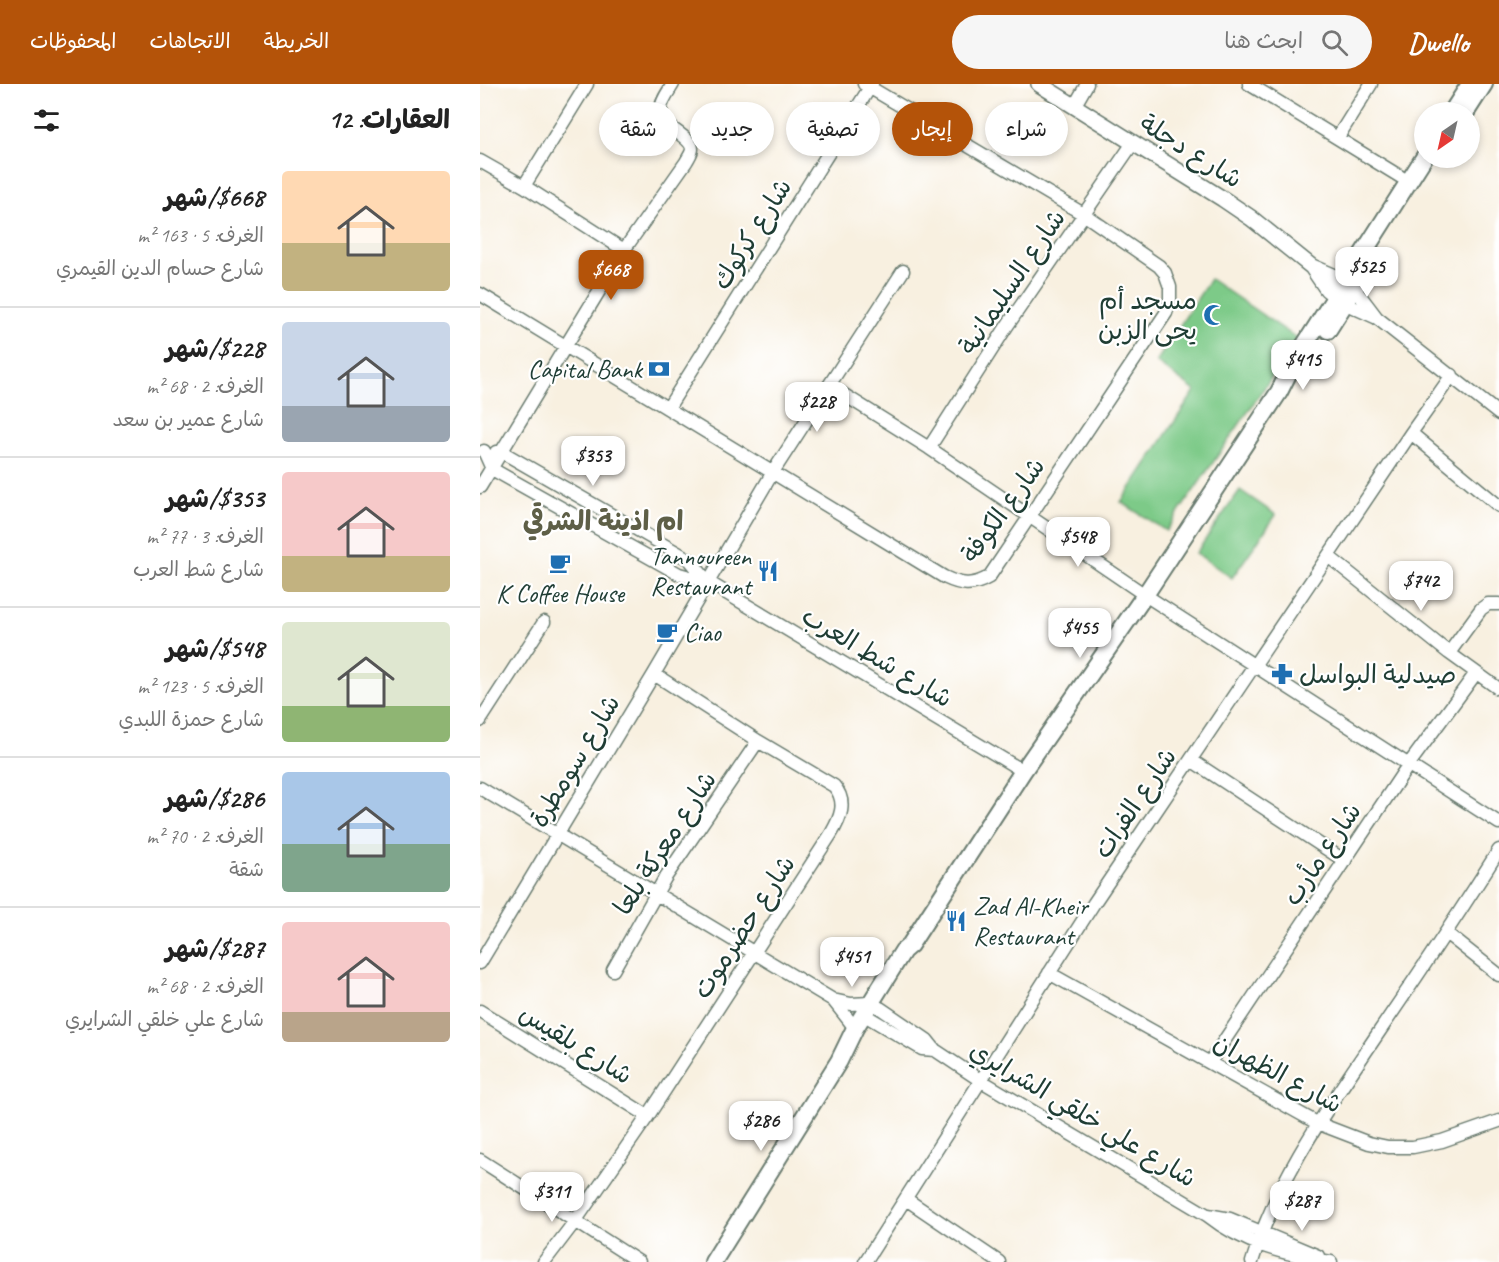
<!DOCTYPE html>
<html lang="ar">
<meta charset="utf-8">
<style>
body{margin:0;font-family:Caveat,"Playpen Sans Arabic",sans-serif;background:#f6f6f6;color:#222;direction:rtl;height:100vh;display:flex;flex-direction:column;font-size:22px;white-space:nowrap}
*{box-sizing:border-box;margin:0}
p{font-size:20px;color:#767676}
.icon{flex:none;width:33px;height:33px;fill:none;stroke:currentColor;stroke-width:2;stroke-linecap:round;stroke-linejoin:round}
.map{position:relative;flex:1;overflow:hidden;direction:ltr}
.panel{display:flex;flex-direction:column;background:#fff;width:480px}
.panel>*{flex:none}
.banner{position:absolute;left:18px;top:18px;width:570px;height:54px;direction:rtl;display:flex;gap:12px}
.needle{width:39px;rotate:214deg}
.buttons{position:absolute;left:934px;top:18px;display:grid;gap:12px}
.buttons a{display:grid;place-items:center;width:66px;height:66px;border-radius:50%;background:#fff;box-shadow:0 3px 9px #0003;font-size:30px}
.price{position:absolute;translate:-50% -51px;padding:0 14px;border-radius:12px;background:#fff;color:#222;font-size:20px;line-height:39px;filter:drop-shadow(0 2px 3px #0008)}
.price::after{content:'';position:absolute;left:50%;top:36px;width:18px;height:14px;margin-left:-9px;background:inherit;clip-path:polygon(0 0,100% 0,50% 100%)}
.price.selected{background:#b45309;color:#fff}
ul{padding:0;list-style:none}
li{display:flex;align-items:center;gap:18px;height:150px;padding:0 30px}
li+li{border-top:2px solid #e0e0e0}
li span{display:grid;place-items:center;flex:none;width:168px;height:120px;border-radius:6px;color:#555}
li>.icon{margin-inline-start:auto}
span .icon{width:72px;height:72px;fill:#fffc;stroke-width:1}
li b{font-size:26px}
h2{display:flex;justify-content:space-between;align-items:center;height:72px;padding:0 30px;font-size:26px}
.tag{padding:0 21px;border-radius:27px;background:#fff;box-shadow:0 3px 9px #0003;font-size:21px;line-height:54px}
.tag.selected{background:#b45309;color:#fff}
header{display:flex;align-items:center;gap:36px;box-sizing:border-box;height:84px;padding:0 30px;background:#b45309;color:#fff}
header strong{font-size:28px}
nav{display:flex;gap:33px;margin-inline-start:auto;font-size:21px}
.search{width:420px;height:54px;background:#f6f6f6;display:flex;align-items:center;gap:15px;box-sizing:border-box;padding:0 21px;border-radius:33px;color:#767676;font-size:22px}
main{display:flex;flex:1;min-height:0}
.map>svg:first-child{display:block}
.green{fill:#7dca88;stroke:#4e845e;stroke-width:1.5}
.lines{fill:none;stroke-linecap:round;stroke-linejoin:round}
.minor-casing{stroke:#6b7c70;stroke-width:15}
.tertiary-casing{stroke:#6b7c70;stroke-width:18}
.secondary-casing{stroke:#6b7c70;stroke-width:20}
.minor{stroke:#fff;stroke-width:12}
.tertiary{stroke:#fff;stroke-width:15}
.secondary{stroke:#fff;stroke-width:16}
.labels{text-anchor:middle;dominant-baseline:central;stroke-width:4.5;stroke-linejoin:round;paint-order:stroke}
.street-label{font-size:26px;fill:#1f3d34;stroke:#fff}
.poi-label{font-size:26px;fill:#1f3d34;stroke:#fff;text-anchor:end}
.neighbourhood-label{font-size:27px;font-weight:bold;fill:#5e5f47;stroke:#fff}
</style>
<header>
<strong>Dwello</strong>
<div class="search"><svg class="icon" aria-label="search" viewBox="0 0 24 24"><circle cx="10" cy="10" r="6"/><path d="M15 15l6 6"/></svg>ابحث هنا</div>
<nav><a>الخريطة</a><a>الاتجاهات</a><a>المحفوظات</a></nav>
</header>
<main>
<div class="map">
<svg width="1019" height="1178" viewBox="0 0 1019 1178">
<rect width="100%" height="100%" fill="#fff"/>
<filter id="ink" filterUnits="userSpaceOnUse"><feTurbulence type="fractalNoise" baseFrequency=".0167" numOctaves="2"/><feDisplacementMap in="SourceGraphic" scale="12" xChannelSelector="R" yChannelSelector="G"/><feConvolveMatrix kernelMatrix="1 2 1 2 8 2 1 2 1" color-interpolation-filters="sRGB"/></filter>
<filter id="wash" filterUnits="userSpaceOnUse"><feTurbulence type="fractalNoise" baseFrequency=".008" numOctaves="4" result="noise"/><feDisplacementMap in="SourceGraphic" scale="24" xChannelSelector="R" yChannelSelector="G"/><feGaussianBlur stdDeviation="1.35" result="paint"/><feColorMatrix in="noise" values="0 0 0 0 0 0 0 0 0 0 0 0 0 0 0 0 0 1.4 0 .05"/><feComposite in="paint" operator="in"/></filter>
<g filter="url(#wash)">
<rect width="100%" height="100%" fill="#f8f0e0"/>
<path class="green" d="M 730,195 L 818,255 L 686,447 L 641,418 L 715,307 L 676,278 Z
M 760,406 L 796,431 L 752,494 L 716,469 Z"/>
</g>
<g filter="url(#ink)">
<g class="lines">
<defs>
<path id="minor" d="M 769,0 L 929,98
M 595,21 L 607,0
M 858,53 L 891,0
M 0,77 L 44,102 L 144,166
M 44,102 L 107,0
M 875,205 L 897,234 L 1019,330
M 0,210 L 464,493 C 481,501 492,503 509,493 L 686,229 L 690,217 L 690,203 L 685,189 L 679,182 L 605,131 L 384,0
M 866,220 L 897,234
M 350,302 L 449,364 L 665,511 L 1019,739
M 188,324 L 392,0
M 931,349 L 1019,422
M 449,364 L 527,242 L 653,59
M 4,367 L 12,385 L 199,490 L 228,498 L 543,687
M 16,368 L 22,368 L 210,476 L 228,498
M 0,403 L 144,166 L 206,78 C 208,74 212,69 212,65 C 212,52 180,44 181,25 C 181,17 189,7 193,0
M 848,472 L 969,569 L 1019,605
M 969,569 L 1001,525 L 1008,520 L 1019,520
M 0,637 L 64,538
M 711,676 L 865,777
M 0,704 L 353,916 L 375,944
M 966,849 L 1019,891
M 0,879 L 174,590 L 293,388 L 423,187
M 133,886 L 185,794 L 278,657
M 569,889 L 837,1039 L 889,1059 L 908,1063 L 933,1063 L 962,1057 L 1019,1037
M 353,916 L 371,920 L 390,919 L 400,924 L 447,956 L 455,966 L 500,996 L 727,1131 C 765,1161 805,1170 851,1178
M 0,927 L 168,1032
M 383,930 L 442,965 L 455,966
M 730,978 L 929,680 L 996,589
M 0,1076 L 159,1178
M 426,1115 L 519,1178
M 728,1131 L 750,1135 L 838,1172
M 64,1178 L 96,1136 L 168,1032 L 351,750 C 360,735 368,718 354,702 L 278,657 L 174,590
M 385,1178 L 614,819 L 931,349 L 972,291
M 772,1178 C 797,1093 850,1021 899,948 C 940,888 980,828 1019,766"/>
<path id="tertiary" d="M 559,0 L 743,115 L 771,134 L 832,183 L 855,193 L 873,204
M 832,183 L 847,205 L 866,220"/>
<path id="secondary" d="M 972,28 L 990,0
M 986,28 L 1004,0
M 848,246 L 895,172
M 233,1178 L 359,977 L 375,944 L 423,867 L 430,861 L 543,687 L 665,511 L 799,308 L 815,276 L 945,72"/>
</defs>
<use href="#minor" class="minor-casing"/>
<use href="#tertiary" class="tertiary-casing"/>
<use href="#secondary" class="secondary-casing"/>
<use href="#minor" class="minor"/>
<use href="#tertiary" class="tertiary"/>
<use href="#secondary" class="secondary"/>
</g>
</g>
<defs>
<symbol id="mosque-bare" viewBox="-9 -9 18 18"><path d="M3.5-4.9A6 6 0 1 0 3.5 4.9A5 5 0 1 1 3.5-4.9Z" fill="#1f6fb2" stroke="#fff" stroke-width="2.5" paint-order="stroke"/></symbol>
<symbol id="bank-bare" viewBox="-9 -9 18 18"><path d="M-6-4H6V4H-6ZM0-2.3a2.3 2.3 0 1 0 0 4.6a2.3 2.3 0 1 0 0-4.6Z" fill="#1f6fb2" stroke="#fff" stroke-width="2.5" paint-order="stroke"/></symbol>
<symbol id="cafe-bare" viewBox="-9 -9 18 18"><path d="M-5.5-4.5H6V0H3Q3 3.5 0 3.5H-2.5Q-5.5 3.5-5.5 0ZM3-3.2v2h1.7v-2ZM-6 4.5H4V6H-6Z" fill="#1f6fb2" stroke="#fff" stroke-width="2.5" paint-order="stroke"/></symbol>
<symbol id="restaurant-bare" viewBox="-9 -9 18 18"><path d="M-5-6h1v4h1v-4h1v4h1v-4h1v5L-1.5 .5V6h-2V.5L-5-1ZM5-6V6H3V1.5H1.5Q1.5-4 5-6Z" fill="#1f6fb2" stroke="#fff" stroke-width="2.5" paint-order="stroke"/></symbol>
<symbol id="pharmacy-bare" viewBox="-9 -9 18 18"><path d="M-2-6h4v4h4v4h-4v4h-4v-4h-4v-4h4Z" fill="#1f6fb2" stroke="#fff" stroke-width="2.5" paint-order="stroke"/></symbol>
</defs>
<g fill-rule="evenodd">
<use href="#mosque-bare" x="719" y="216" width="30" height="30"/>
<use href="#bank-bare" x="164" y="270" width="30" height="30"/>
<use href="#cafe-bare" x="65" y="464" width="30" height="30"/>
<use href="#restaurant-bare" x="273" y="472" width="30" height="30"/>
<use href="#cafe-bare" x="172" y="533" width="30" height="30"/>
<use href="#pharmacy-bare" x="787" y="575" width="30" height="30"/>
<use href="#restaurant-bare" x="461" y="822" width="30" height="30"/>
</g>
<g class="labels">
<g class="street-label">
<text transform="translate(711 67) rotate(32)">شارع دجلة</text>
<text transform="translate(272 150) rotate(-58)">شارع كركوك</text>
<text transform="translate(532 198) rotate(-56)">شارع السليمانية</text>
<text transform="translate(523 426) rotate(-54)">شارع الكوفة</text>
<text transform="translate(397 573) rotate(31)">شارع شط العرب</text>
<text transform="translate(95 677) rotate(-59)">شارع سومطرة</text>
<text transform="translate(655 719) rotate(-56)">شارع الفرات</text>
<text transform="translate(185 759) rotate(-57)">شارع معركة بلعا</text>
<text transform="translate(842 770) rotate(-56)">شارع مأرب</text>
<text transform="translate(264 843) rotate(-57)">شارع حضرموت</text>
<text transform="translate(96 960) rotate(32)">شارع بلقيس</text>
<text transform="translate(798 989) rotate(28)">شارع الظهران</text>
<text transform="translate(603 1030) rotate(31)">شارع علي خلقي الشرايري</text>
</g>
<g class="poi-label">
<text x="717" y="216">مسجد أم<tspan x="717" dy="30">يحى الزبن</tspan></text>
<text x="162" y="285">Capital Bank</text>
<text x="271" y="472">Tannoureen<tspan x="271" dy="30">Restaurant</tspan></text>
<text x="80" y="509" text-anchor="middle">K Coffee House</text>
<text x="204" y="548" text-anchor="start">Ciao</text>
<text x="819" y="590" text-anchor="start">صيدلية البواسل</text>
<text x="493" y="822" text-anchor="start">Zad Al-Kheir<tspan x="493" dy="30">Restaurant</tspan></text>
</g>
<g class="neighbourhood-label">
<text x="123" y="437">ام اذينة الشرقي</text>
</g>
</g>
</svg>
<div class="buttons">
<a><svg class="needle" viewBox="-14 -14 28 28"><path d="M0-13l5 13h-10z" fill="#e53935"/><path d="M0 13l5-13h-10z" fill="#767676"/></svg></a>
</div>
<b class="price" style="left:887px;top:214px">$525</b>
<b class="price selected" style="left:131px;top:217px">$668</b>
<b class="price" style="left:823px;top:307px">$415</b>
<b class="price" style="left:337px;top:349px">$228</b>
<b class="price" style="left:113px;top:403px">$353</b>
<b class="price" style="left:598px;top:484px">$548</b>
<b class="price" style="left:941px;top:528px">$742</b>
<b class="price" style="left:600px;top:575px">$455</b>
<b class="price" style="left:372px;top:904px">$451</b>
<b class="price" style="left:281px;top:1068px">$286</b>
<b class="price" style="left:72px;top:1139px">$311</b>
<b class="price" style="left:822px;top:1148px">$287</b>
<div class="banner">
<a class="tag">شراء</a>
<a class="tag selected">إيجار</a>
<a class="tag">تصفية</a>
<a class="tag">جديد</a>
<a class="tag">شقة</a>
</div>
</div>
<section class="panel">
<h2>العقارات: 12<svg class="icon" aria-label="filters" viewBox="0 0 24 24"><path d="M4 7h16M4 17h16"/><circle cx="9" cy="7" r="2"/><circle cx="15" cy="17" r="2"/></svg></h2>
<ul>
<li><span style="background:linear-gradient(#ffd9b3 60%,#c2b280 0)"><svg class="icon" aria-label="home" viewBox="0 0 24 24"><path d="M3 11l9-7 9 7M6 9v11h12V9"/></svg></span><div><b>$668/شهر</b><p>الغرف: 5 · 163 m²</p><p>شارع حسام الدين القيمري</p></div></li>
<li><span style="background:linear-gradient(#c9d6e8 70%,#9aa5b1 0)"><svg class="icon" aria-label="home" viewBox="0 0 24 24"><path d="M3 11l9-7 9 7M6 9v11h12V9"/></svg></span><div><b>$228/شهر</b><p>الغرف: 2 · 68 m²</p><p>شارع عمير بن سعد</p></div></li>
<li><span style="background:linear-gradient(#f6c9c9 70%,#c2b280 0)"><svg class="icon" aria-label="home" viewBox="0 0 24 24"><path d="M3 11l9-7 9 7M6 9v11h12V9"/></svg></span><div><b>$353/شهر</b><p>الغرف: 3 · 77 m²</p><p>شارع شط العرب</p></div></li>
<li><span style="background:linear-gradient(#dfe7d0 70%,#8fb573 0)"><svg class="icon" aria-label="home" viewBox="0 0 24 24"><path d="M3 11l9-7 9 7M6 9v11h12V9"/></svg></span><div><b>$548/شهر</b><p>الغرف: 5 · 123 m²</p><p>شارع حمزة اللبدي</p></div></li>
<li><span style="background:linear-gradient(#a9c7e8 60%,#7fa58c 0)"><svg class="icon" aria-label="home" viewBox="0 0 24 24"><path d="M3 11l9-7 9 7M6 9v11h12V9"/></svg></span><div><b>$286/شهر</b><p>الغرف: 2 · 70 m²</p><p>شقة</p></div></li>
<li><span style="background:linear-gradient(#f6c9c9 75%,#b9a48a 0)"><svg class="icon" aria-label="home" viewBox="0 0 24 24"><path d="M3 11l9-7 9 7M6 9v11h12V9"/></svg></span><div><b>$287/شهر</b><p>الغرف: 2 · 68 m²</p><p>شارع علي خلقي الشرايري</p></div></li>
</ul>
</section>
</main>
